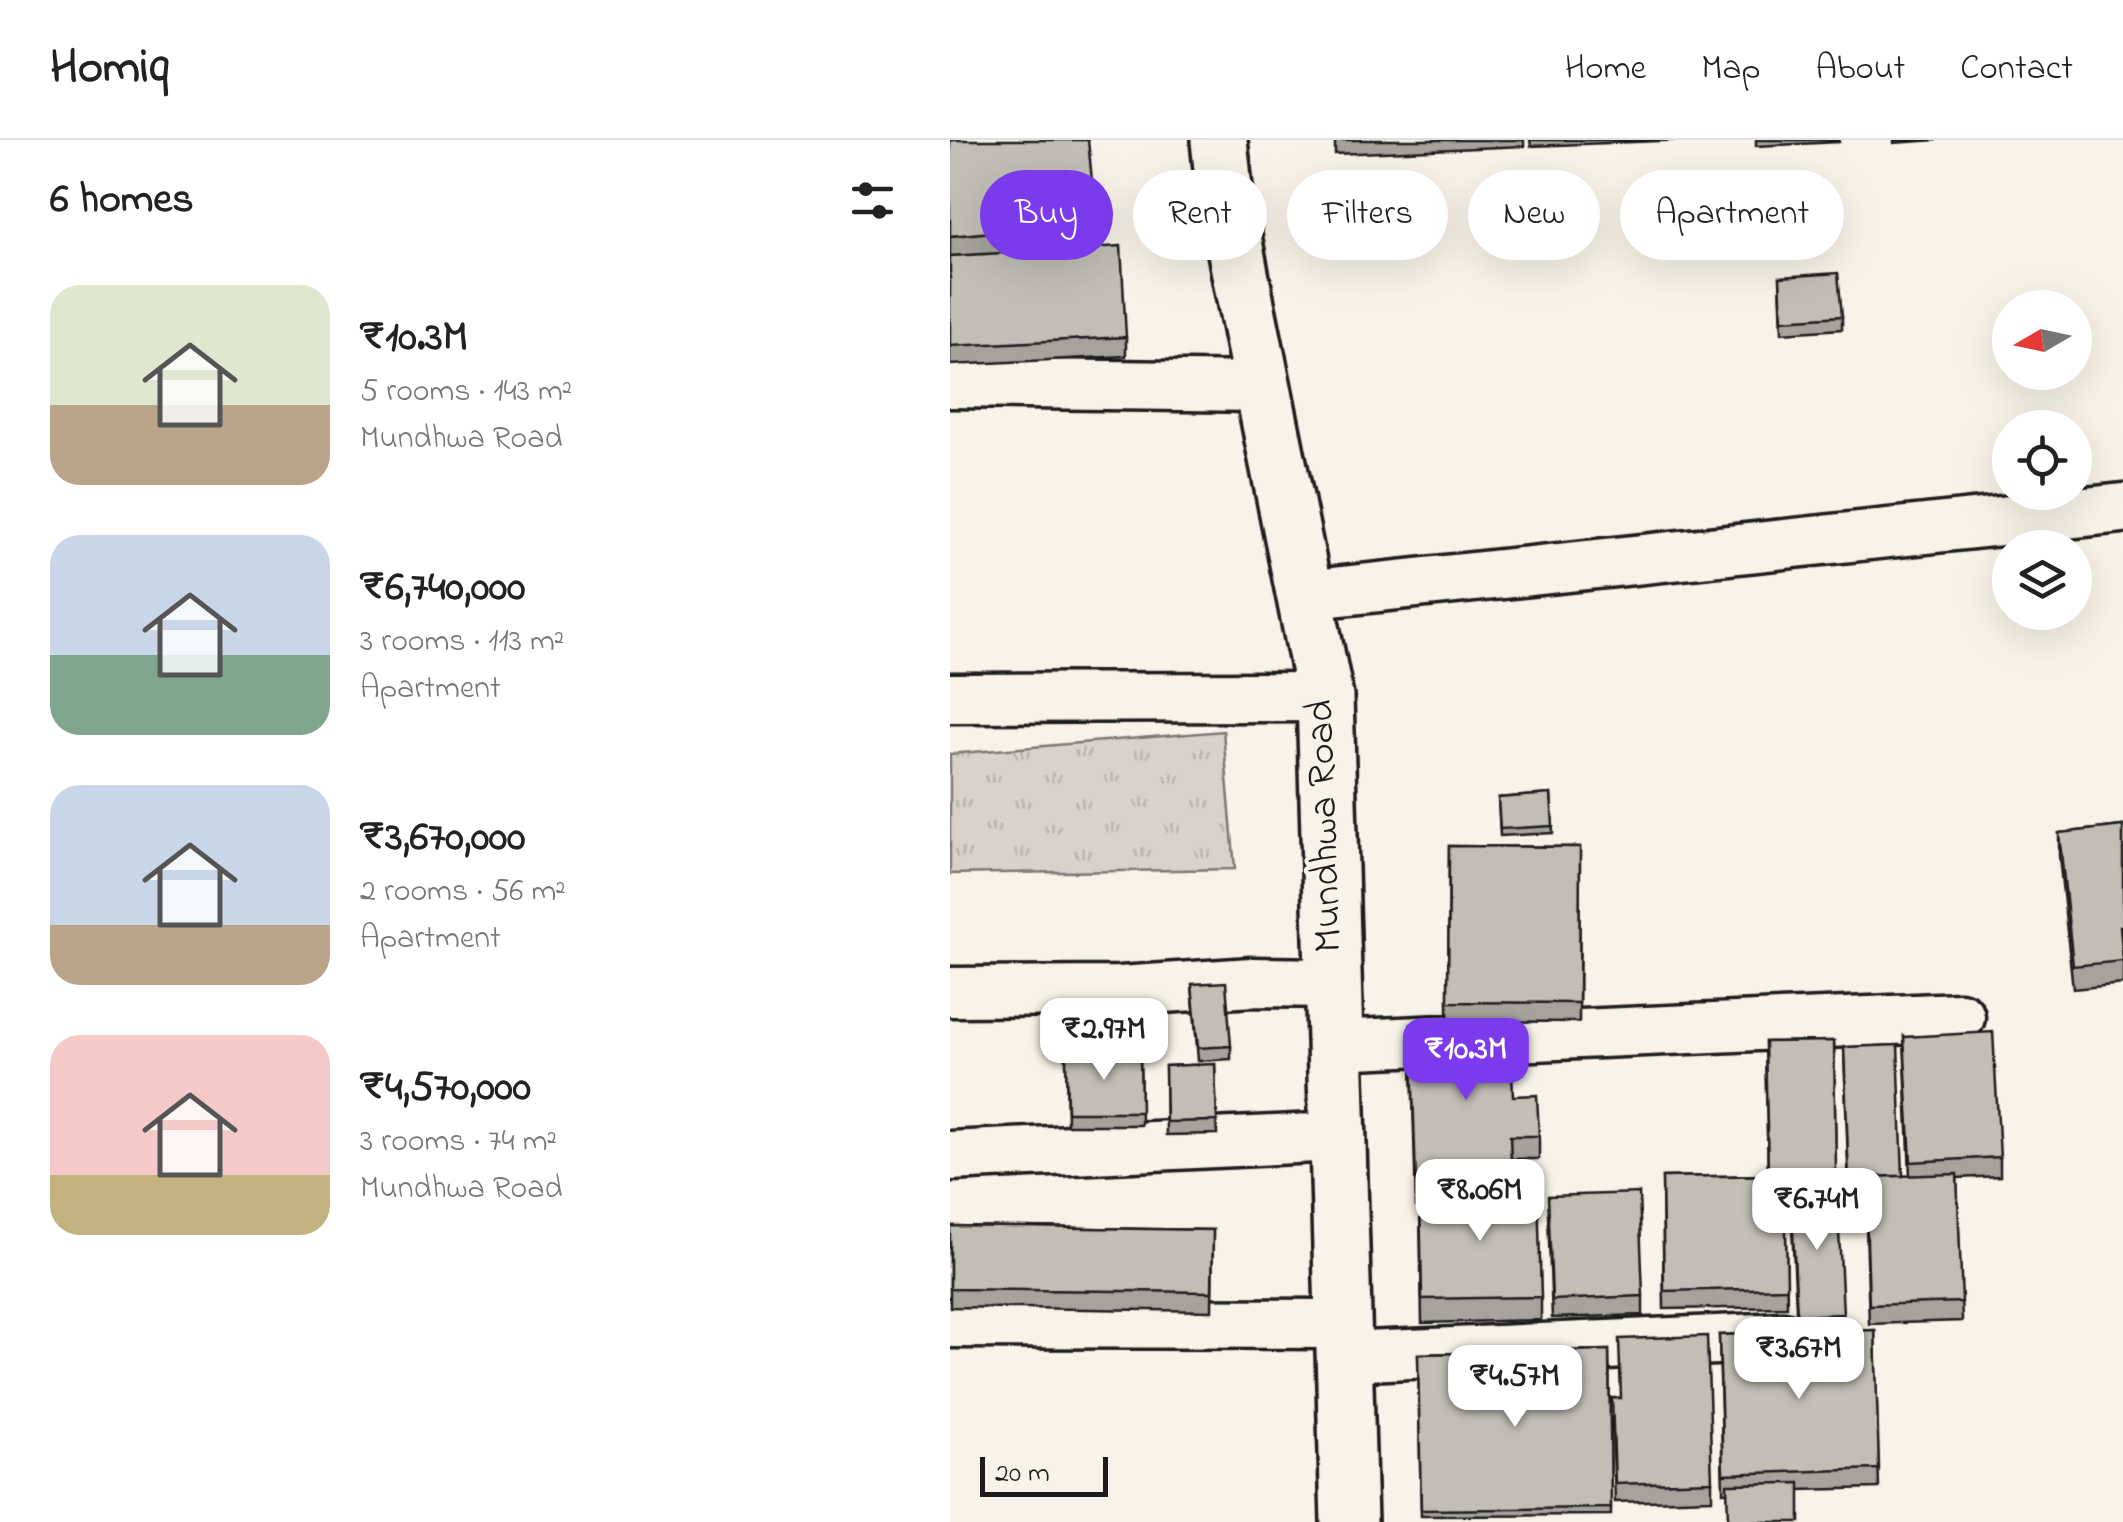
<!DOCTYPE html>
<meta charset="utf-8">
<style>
body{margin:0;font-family:"Indie Flower",sans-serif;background:#f2f2f2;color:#222;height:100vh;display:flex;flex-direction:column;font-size:38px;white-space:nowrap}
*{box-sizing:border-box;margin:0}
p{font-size:32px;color:#767676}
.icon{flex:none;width:55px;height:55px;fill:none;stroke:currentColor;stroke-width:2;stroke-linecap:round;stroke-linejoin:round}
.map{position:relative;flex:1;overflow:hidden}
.details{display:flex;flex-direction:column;background:#fff;width:950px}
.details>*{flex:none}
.banner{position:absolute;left:30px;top:30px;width:950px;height:90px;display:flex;gap:20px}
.needle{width:65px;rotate:261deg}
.controls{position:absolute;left:1042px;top:150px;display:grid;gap:20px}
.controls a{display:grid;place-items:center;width:100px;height:100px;border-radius:50%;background:#fff;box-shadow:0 10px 40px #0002;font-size:50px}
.scale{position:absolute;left:30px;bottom:25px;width:128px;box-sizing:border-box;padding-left:10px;border:5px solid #1c1c1c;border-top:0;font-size:28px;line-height:35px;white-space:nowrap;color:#1c1c1c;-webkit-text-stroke:8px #f7f3e8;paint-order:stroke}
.price{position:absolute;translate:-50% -85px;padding:0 22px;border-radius:20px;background:#fff;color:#222;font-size:32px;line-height:65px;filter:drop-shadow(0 2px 5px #0008)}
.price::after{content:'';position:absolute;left:50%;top:60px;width:30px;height:22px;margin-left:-15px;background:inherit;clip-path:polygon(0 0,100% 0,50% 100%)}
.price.current{background:#7c3aed;color:#fff}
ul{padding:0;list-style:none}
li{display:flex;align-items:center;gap:30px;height:250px;padding:0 50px}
li span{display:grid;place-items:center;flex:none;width:280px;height:200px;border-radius:30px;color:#555}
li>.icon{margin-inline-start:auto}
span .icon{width:120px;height:120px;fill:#fffc;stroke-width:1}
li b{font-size:42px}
h2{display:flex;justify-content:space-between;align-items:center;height:120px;padding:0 50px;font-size:42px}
.chip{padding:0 35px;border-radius:45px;background:#fff;box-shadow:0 10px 40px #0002;font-size:35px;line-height:90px}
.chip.current{background:#7c3aed;color:#fff}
header{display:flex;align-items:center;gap:60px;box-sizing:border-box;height:140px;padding:0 50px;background:#fff;border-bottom:2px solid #e0e0e0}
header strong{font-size:48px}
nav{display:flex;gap:55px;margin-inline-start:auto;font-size:35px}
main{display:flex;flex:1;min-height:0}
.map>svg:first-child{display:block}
.grass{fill:url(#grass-tufts);stroke:#7a7874;stroke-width:2.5}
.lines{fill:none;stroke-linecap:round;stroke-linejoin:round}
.minor-casing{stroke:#1c1c1c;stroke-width:55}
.major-casing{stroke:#1c1c1c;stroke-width:62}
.minor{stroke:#f7f3e8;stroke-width:48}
.major{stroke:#f7f3e8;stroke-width:55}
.wall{fill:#a5a39c;stroke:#1c1c1c;stroke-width:2.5}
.building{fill:#c0beb5;stroke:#1c1c1c;stroke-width:2.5}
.labels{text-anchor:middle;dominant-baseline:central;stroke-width:8;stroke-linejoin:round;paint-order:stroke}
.street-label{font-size:40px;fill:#1c1c1c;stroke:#f7f3e8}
</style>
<header>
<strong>Homiq</strong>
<nav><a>Home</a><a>Map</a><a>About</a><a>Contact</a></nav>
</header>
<main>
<section class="details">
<h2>6 homes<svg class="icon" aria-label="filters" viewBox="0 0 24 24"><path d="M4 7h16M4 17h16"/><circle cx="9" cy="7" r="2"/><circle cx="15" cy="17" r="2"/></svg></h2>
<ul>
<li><span style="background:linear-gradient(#dfe7d0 60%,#b9a48a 0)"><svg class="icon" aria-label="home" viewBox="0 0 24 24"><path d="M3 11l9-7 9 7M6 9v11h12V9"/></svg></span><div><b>₹10.3M</b><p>5 rooms · 143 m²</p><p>Mundhwa Road</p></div></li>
<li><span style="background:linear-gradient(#c9d6e8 60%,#7fa58c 0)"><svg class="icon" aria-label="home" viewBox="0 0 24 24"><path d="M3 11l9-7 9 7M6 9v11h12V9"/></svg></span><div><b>₹6,740,000</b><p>3 rooms · 113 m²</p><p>Apartment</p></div></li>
<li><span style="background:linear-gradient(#c9d6e8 70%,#b9a48a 0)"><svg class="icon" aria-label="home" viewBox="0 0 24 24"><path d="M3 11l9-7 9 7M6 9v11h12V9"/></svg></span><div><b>₹3,670,000</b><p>2 rooms · 56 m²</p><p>Apartment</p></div></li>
<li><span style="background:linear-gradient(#f6c9c9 70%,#c2b280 0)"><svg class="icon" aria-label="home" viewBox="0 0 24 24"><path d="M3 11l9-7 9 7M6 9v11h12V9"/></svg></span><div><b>₹4,570,000</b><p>3 rooms · 74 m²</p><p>Mundhwa Road</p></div></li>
</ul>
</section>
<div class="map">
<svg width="1173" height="1382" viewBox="0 0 1173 1382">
<defs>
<pattern id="grass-tufts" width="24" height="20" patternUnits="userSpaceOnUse" patternTransform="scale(2.5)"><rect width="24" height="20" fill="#d7d3cb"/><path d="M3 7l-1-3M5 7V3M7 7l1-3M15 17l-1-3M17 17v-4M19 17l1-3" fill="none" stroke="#b8b5ae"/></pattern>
</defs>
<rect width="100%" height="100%" fill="#f7f3e8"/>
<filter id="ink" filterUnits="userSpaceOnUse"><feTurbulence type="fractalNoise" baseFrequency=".01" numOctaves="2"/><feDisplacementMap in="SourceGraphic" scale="20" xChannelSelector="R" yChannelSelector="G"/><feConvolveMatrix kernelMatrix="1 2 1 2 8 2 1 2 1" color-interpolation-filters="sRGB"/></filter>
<g filter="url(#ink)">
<path class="grass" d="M 273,591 L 285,729 L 0,734 L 0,614 Z"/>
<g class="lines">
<defs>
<path id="minor" d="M 0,243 L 313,247
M 354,455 L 1173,368
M 0,558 L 375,557
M 0,852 L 170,851 L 302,842 L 381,843
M 383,905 L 1010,877
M 0,1016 L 386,997
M 0,1183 L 392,1184
M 393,1217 L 833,1197"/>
<path id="major" d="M 269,0 L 274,48 L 291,139 L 375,557 L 399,1382"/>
</defs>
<use href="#minor" class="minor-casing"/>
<use href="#major" class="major-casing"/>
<use href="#minor" class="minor"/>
<use href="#major" class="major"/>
</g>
<path class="wall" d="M 0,0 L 146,82 L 146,105 L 85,111 L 176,197 L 176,216 L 0,225 Z
M 385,0 L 574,0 L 574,6 L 385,14 Z
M 580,0 L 737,0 L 581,6 Z
M 806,0 L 889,0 L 889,2 L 806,6 Z
M 944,0 L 987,0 L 944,3 Z
M 830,137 L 892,176 L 892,189 L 832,193 Z
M 601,654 L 603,693 L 550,696 L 548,658 Z
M 1173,686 L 1173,844 L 1123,849 L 1109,716 L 1109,693 Z
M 499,706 L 630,707 L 629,882 L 498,881 Z
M 242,844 L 281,906 L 281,919 L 248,921 Z
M 461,885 L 563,956 L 589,996 L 589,1019 L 561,1019 L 562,1049 L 591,1157 L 591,1180 L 472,1183 L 470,1067 L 466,1067 Z
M 954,897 L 1050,1017 L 1050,1036 L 1007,1038 L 1012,1181 L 919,1184 L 915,1054 L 899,1054 L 894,907 L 953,1036 L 960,1036 Z
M 884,901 L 886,1049 L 835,1050 L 837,1167 L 714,1169 L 712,1037 L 818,1035 L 815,902 Z
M 190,914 L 191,985 L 117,985 L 116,915 Z
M 265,924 L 267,994 L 216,995 L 215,926 Z
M 841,1065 L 893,1174 L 893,1187 L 847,1189 Z
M 598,1075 L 693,1156 L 693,1175 L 602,1178 Z
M 0,1086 L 263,1090 L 262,1171 L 0,1167 Z
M 925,1190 L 929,1348 L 773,1352 L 769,1195 Z
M 659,1210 L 661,1375 L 471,1376 L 468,1214 Z
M 662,1277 L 762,1341 L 762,1359 L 665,1362 Z"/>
<path class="building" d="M 0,0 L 138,0 L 146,82 L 0,96 Z
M 171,106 L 176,197 L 0,206 L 0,116 Z
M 888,133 L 892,176 L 832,180 L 830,137 Z
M 601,654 L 603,686 L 550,689 L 548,658 Z
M 1173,686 L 1173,786 L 1170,786 L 1173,821 L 1123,826 L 1109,693 Z
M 499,706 L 630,707 L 629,863 L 498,862 Z
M 276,842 L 281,906 L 248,908 L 242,844 Z
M 560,882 L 563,956 L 587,955 L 589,996 L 560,996 L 562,1041 L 466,1044 L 461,885 Z
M 1043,892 L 1050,1017 L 961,1022 L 954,897 Z
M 884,901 L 886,1030 L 818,1031 L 815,902 Z
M 948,905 L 953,1036 L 915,1037 L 915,1041 L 899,1041 L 894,907 Z
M 190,914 L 191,972 L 117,972 L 116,915 Z
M 265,924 L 267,981 L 216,982 L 215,926 Z
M 1007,1034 L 1012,1162 L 919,1165 L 915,1037 Z
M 835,1035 L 837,1148 L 714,1151 L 712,1037 Z
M 588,1049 L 591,1157 L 472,1159 L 470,1051 Z
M 887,1049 L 893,1174 L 847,1176 L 841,1052 Z
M 689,1053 L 693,1156 L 602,1160 L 598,1056 Z
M 0,1086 L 263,1090 L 262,1152 L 0,1149 Z
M 925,1190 L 929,1329 L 773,1334 L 769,1195 Z
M 757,1196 L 762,1341 L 665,1344 L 662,1258 L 671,1258 L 669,1199 Z
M 659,1210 L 661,1368 L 471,1370 L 468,1214 Z
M 850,1343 L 850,1382 L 778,1382 L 777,1344 Z"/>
</g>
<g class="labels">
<g class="street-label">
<text transform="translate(376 686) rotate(-92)">Mundhwa Road</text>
</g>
</g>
</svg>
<div class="controls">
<a><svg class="needle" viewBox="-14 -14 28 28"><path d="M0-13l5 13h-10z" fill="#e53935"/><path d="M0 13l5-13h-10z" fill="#767676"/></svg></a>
<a><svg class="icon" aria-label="locate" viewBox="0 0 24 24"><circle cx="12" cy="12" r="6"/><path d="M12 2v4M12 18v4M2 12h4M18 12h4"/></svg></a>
<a><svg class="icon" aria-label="layers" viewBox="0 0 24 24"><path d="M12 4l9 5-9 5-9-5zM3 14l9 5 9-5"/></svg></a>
</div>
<div class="scale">20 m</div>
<b class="price" style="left:154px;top:943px">₹2.97M</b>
<b class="price current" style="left:516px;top:963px">₹10.3M</b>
<b class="price" style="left:530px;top:1104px">₹8.06M</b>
<b class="price" style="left:867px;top:1113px">₹6.74M</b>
<b class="price" style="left:849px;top:1262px">₹3.67M</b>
<b class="price" style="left:565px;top:1290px">₹4.57M</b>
<div class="banner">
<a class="chip current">Buy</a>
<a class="chip">Rent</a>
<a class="chip">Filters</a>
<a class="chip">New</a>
<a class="chip">Apartment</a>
</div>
</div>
</main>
